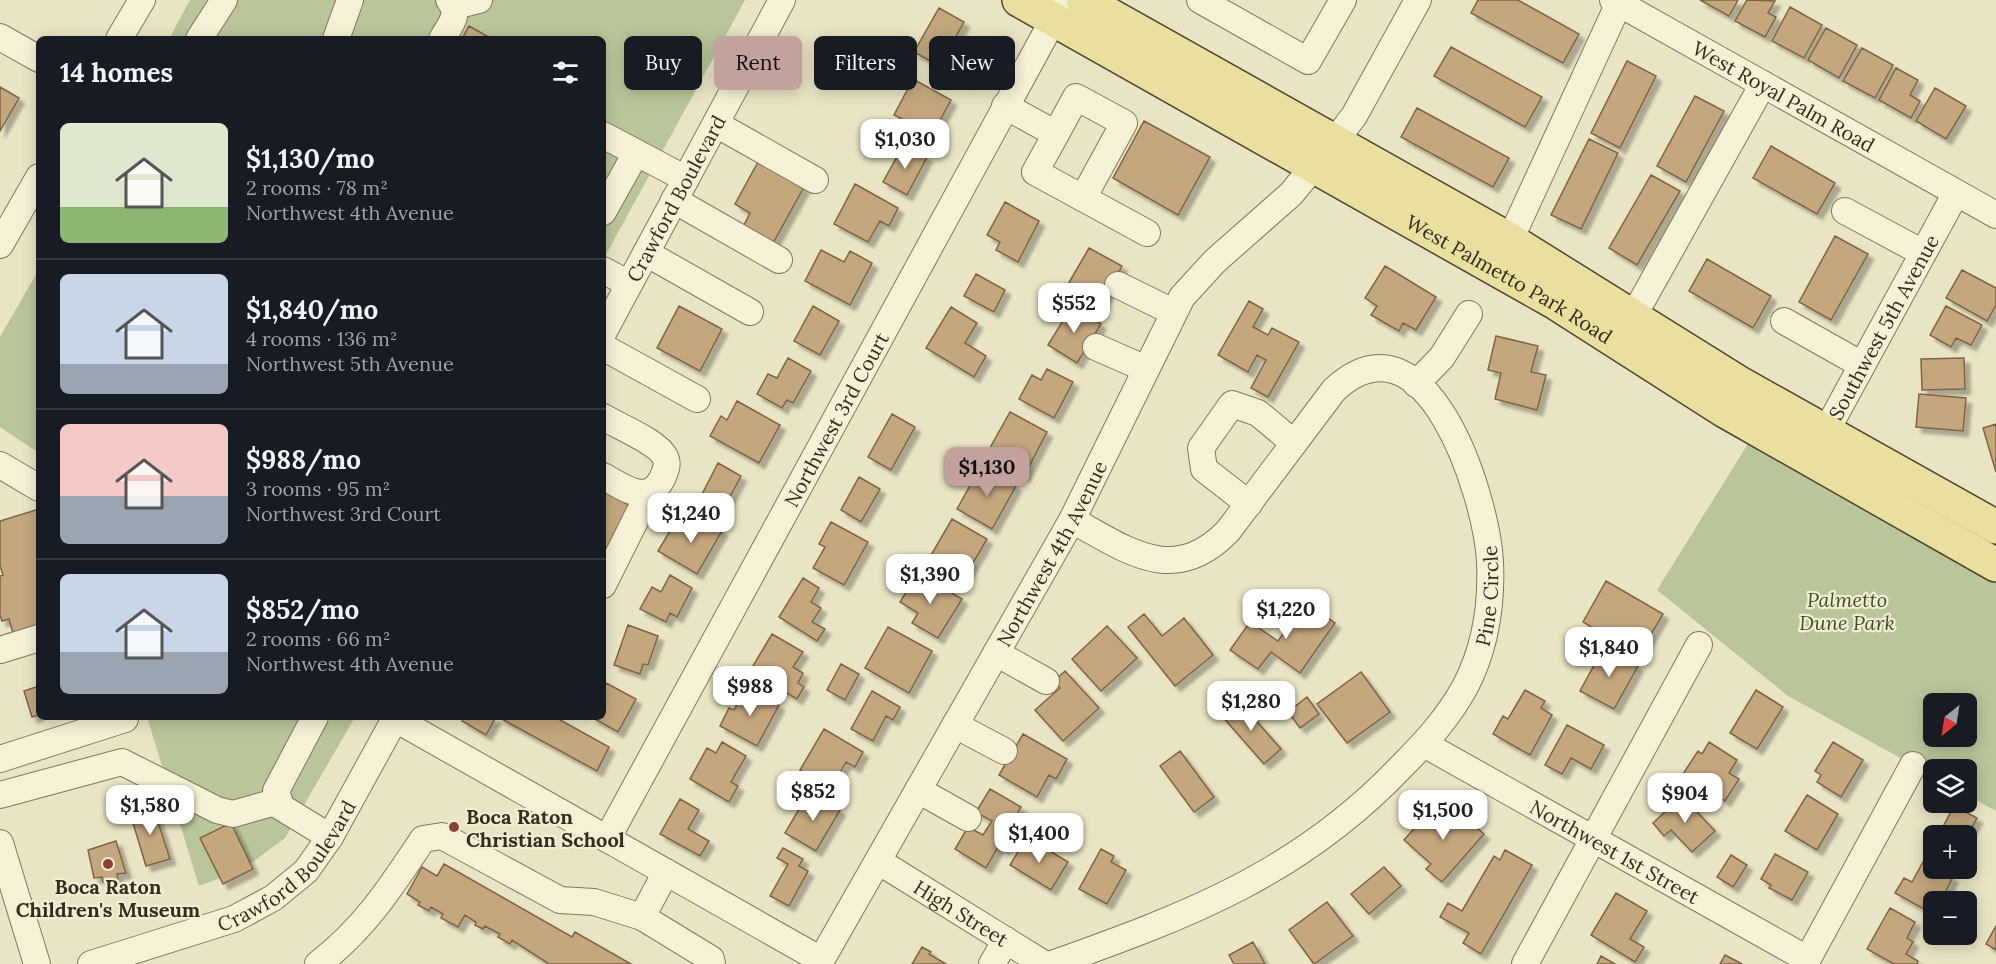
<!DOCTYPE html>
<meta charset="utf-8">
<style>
body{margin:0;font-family:Lora,serif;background:#242831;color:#f1f3f6;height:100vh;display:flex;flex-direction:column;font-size:22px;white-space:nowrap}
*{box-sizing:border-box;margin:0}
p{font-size:20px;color:#9ea1a6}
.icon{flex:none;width:33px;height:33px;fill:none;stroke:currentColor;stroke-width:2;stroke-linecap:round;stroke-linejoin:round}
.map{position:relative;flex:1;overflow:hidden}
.sheet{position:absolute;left:36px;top:36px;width:570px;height:684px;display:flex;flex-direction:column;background:#171b24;border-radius:9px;box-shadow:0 3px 15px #0003}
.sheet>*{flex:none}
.banner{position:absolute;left:624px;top:36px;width:570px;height:54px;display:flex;gap:12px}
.needle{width:39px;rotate:210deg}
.tools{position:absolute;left:1923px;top:693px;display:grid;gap:12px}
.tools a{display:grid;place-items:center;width:54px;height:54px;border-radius:9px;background:#171b24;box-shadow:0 3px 15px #0003;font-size:30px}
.price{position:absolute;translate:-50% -51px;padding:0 14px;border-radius:12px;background:#fff;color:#222;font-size:20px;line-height:39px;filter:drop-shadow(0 2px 3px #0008)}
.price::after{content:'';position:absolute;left:50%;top:36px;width:18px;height:14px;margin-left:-9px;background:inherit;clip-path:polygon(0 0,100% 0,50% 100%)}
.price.active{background:#c3a29e;color:#111}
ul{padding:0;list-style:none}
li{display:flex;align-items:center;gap:18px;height:150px;padding:0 24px}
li+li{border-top:2px solid #363941}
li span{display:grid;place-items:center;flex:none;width:168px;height:120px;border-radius:9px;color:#555}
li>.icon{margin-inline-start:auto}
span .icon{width:72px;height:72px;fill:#fffc;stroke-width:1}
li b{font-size:26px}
h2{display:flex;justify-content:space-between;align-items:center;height:72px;padding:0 24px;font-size:26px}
.pill{padding:0 21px;border-radius:9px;background:#171b24;box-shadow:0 3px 15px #0003;font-size:21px;line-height:54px}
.pill.active{background:#c3a29e;color:#111}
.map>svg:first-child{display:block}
.green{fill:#b9c699;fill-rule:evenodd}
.building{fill:#c4a77d;stroke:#7f6544;stroke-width:1.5;filter:url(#shadow)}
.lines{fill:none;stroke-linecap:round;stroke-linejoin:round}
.minor-casing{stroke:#82775c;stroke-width:28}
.major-casing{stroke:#504430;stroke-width:36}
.minor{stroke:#f5f1d6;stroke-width:26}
.major{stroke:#e9df9f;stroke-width:33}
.poi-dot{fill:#8b4032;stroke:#f2eed3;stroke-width:2}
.labels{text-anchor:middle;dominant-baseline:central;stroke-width:4.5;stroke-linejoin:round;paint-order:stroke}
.street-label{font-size:20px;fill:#342c1f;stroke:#f2eed3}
.park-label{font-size:20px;font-style:italic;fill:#3e4e27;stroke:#f2eed3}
.poi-label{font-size:20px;font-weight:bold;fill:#342c1f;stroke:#f2eed3;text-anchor:start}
</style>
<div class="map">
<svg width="1996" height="964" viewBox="0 0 1996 964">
<defs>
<filter id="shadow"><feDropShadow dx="5.5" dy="5.5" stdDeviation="1.5" flood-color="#0004"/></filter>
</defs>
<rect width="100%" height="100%" fill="#e9e4c4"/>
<path class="green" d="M 190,0 L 745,0 L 603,260 L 603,39 L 169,39 Z
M 39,269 L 39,453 L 0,427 L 0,337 Z
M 1751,439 L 1996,577 L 1996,811 L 1967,795 L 1966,770 L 1934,770 L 1933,776 L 1788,696 L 1657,590 ZM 1934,704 L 1966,704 L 1966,736 L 1934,736 Z
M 147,717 L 355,717 L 285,838 L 242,870 L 199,886 Z"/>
<path class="building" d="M 1478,0 L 1518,0 L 1579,34 L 1563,63 L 1471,13 Z
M 1700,0 L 1738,0 L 1729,16 Z
M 1747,0 L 1775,1 L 1768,13 L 1776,17 L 1765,37 L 1735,21 Z
M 1790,7 L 1822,25 L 1804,58 L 1772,41 Z
M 939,8 L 964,22 L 954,40 L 983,57 L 968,82 L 914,52 Z
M 469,26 L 492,39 L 462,39 Z
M 1826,28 L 1857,45 L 1839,78 L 1808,60 Z
M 1451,47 L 1542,97 L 1525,127 L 1434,76 Z
M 1862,48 L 1893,65 L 1875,98 L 1843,81 Z
M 1627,61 L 1656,76 L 1620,148 L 1591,133 Z
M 1896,68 L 1918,80 L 1910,95 L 1920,101 L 1911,118 L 1879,100 Z
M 913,79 L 951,100 L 932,135 L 894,115 Z
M 0,87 L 19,98 L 0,131 Z
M 1935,88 L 1966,106 L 1946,139 L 1916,121 Z
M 1695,96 L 1724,111 L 1686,182 L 1657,166 Z
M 1417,108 L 1509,158 L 1493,187 L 1401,137 Z
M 1144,121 L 1210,157 L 1178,215 L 1113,178 Z
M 1589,139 L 1618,153 L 1581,229 L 1551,215 Z
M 904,144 L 927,157 L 907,195 L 883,182 Z
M 1771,146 L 1835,183 L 1817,214 L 1753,178 Z
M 758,162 L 804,187 L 772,245 L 742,229 L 750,213 L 735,204 Z
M 1651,175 L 1680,191 L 1637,265 L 1609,248 Z
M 855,184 L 898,208 L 889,226 L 880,221 L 868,242 L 834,224 Z
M 1005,202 L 1039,221 L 1018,262 L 996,250 L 1000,242 L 987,235 Z
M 1835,236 L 1868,254 L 1831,320 L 1799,302 Z
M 1089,248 L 1122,266 L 1101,305 L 1067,286 Z
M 821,250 L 844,262 L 850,251 L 872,263 L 850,305 L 805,281 Z
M 1707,259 L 1771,296 L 1753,328 L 1689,291 Z
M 1385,266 L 1436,297 L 1416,330 L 1403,323 L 1399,331 L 1371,315 L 1377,306 L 1365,298 Z
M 1962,270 L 1996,288 L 1996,305 L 1987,321 L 1946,298 Z
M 976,274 L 1005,290 L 994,312 L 964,296 Z
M 1249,301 L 1263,309 L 1253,327 L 1268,335 L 1272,328 L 1299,342 L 1268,397 L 1251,388 L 1266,360 L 1257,355 L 1248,372 L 1218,355 Z
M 679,306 L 722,329 L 700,371 L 657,348 Z
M 813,306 L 839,321 L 820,355 L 794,341 Z
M 1072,306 L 1101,324 L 1077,363 L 1048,345 Z
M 1946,306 L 1982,325 L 1971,345 L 1956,338 L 1951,347 L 1930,335 Z
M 951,307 L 977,323 L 965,343 L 986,356 L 974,377 L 926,348 Z
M 1496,336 L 1538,346 L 1531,372 L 1546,375 L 1537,410 L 1495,399 L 1501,373 L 1488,370 Z
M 788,358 L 811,371 L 793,403 L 787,400 L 782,408 L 757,394 L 768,374 L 777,378 Z
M 1964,358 L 1965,389 L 1922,390 L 1921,359 Z
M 1047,369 L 1073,382 L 1054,418 L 1019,399 L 1032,375 L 1041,380 Z
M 1919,394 L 1966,398 L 1963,431 L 1916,427 Z
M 737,401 L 780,425 L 759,463 L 710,436 L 721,416 L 727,420 Z
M 1010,412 L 1047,432 L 1024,476 L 986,455 Z
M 892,414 L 915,427 L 891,470 L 868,457 Z
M 1996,424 L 1996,472 L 1983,428 Z
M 718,463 L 741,476 L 721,514 L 698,502 Z
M 981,466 L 1016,486 L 992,529 L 957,509 Z
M 859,477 L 880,489 L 861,522 L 841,510 Z
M 603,491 L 631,506 L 603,558 Z
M 39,509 L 39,630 L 14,637 L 9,619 L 2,621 L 0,615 L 0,576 L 3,575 L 0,566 L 0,521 Z
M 699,517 L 722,531 L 697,574 L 658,551 L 676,521 L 691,529 Z
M 952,519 L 987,539 L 962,582 L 927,562 Z
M 831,522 L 868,542 L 844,585 L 813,568 L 825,547 L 819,544 Z
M 918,573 L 962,599 L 938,638 L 912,623 L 918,613 L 900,602 Z
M 670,575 L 692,588 L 677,617 L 670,613 L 666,622 L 640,609 L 652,587 L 661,592 Z
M 803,578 L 819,588 L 811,602 L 821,608 L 812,622 L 825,629 L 817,641 L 779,617 Z
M 1606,581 L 1663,614 L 1639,655 L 1583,622 Z
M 1300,599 L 1335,623 L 1300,673 L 1271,652 L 1258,669 L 1230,650 L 1250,622 L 1278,641 L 1297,614 L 1292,610 Z
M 1144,614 L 1162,636 L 1184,618 L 1213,655 L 1175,686 L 1128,627 Z
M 628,625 L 658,636 L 648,665 L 643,664 L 640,674 L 614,665 Z
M 1107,626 L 1137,658 L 1101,691 L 1072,659 Z
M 888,627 L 932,651 L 909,693 L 865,668 Z
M 772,634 L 803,652 L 793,667 L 803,673 L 798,683 L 804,687 L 797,699 L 750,671 Z
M 1604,647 L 1638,666 L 1614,709 L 1580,691 Z
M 841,664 L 859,674 L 845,700 L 827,690 Z
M 1065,671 L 1099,708 L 1063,741 L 1035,710 L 1060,688 L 1054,681 Z
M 1361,672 L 1390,712 L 1347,743 L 1317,704 Z
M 606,683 L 636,699 L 618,732 L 591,717 L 603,717 L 603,689 Z
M 39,686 L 39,715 L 32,717 L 24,691 Z
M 746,687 L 779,705 L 757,746 L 720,726 L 729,708 L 734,710 Z
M 1525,690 L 1545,701 L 1541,708 L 1552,715 L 1530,755 L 1493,734 L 1503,716 L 1508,719 Z
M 1756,690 L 1783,707 L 1757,749 L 1730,733 Z
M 872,691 L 900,707 L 893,720 L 886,716 L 873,741 L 851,729 Z
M 1307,697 L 1319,714 L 1300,728 L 1288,712 Z
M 1238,700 L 1281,749 L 1264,764 L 1221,715 Z
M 464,717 L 496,717 L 486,735 L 462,721 Z
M 498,717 L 555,717 L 609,747 L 597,771 Z
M 1567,725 L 1604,745 L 1591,769 L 1571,758 L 1562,774 L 1545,765 Z
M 824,729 L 863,752 L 855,767 L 846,762 L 831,789 L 800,770 Z
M 1023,734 L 1067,759 L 1056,779 L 1049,775 L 1037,797 L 999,775 Z
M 722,742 L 746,756 L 731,782 L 738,786 L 729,802 L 690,779 L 707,748 L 716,753 Z
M 1709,742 L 1737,760 L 1729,773 L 1739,779 L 1725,801 L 1683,774 L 1698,751 L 1702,754 Z
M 1833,742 L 1863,760 L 1841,797 L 1817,782 L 1821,775 L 1815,771 Z
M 1180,751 L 1214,797 L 1194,812 L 1160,766 Z
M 990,789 L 1021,807 L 1007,830 L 1013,834 L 1004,848 L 999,845 L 986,868 L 955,849 L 968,827 L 983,835 L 992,821 L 976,812 Z
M 809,792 L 840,810 L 816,851 L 785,833 Z
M 1807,795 L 1838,814 L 1817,850 L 1785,831 Z
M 1682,796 L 1715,831 L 1692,852 L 1671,830 L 1664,836 L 1653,823 Z
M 680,799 L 699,810 L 688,829 L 709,841 L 700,856 L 660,834 Z
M 1436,804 L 1457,822 L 1463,816 L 1484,834 L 1442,882 L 1426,869 L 1431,864 L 1404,840 Z
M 153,806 L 170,859 L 146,866 L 130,813 Z
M 1954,806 L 1977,818 L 1966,838 L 1966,836 L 1938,836 Z
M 231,823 L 253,869 L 223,884 L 200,838 Z
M 1027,837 L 1068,862 L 1051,890 L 1010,865 Z
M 116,841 L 126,873 L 117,874 L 118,880 L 103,882 L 102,877 L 94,878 L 88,850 Z
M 783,848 L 803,859 L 799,866 L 808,871 L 789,906 L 770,896 L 788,864 L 777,858 Z
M 1101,849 L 1114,856 L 1111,862 L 1126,870 L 1107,904 L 1079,889 Z
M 1505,850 L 1532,865 L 1481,954 L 1463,943 L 1469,933 L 1440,917 L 1448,903 L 1462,911 L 1494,856 L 1500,860 Z
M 1775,854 L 1808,872 L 1792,900 L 1769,888 L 1771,885 L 1761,879 Z
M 1731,855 L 1747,865 L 1733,887 L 1717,877 Z
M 1924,860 L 1934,866 L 1934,868 L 1953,877 L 1940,902 L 1934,902 L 1933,914 L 1895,893 L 1904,878 L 1912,882 Z
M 444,864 L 572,937 L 575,932 L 631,964 L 549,964 L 512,940 L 510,944 L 498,937 L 500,934 L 485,926 L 483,929 L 475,925 L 476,922 L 465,915 L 458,927 L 441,918 L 443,914 L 431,907 L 429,911 L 418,905 L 420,902 L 407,894 L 422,867 L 437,876 Z
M 1384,867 L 1401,886 L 1369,914 L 1351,894 Z
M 1616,893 L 1647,911 L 1630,939 L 1644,947 L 1635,962 L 1591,935 Z
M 1327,902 L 1353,936 L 1314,964 L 1289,930 Z
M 1890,908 L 1915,922 L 1907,938 L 1913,942 L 1906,954 L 1918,961 L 1917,964 L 1894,964 L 1867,949 Z
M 1996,926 L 1996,950 L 1986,944 Z
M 1253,942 L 1265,964 L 1234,964 L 1229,955 Z
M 922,947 L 931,952 L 929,954 L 946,964 L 912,964 Z
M 1725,955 L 1742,964 L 1720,964 Z
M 1601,956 L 1615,964 L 1597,964 Z"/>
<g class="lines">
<defs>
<g id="minor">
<path d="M 1200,0 L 1308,61 L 1343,0"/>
<path id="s1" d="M 1613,0 L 1996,215"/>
<path d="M 455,6 L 479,0"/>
<path d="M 0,37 L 39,59"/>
<path d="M 119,39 L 142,0"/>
<path d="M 199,39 L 224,0"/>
<path d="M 336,39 L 350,0"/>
<path d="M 442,39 C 450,25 461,14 449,0"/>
<path d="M 1005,106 L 1056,134 L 1035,172 L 1147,233"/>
<path d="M 716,124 L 815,180"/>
<path d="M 1056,134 L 1076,97 L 1124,123 L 1083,198"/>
<path d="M 603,135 L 686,179"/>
<path d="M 674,200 L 779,260"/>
<path d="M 1845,211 L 1923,253"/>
<path d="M 603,212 L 636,153"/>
<path d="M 1510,240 L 1619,3"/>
<path d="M 0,245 L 39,177"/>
<path d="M 646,253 L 750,312"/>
<path d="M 603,270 L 629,284"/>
<path d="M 1118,285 L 1173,312"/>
<path d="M 1634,315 L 1763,84"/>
<path d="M 1784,321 L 1862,365"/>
<path id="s2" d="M 603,333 L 782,0"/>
<path d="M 603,347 L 697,399"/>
<path d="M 1096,347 L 1146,369"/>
<path d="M 1416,384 L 1442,357 L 1469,314"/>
<path d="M 603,417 C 618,426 658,442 665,457 C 669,465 665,471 662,479 C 647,506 623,487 603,476"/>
<path id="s3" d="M 1817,448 L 1956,193"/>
<path d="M 0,465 L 39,488"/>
<path d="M 1249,504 L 1204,469 L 1201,448 L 1232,404 L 1258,413 L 1294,443"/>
<path d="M 603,585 L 649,493"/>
<path d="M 0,650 L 39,638"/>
<path d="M 996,653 L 1046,681"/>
<path d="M 315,717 L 276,791 L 281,807 L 330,837"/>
<path d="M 392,717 L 821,960"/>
<path d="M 955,725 L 1004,751"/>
<path id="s4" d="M 1424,744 L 1807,959"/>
<path d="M 0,759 L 125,719"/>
<path d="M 918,790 L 968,818"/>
<path d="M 0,795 L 122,762 L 217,810 L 233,814 L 279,801"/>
<path id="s5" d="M 607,839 L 1064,0"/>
<path d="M 0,843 L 37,964"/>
<path id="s6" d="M 878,861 L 1044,964"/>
<path d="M 666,872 L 642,917 L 711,959 L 712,964"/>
<path id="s7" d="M 91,964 L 234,919 L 273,898 L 306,871 L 330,837 L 396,717"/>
<path d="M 318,964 C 365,928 391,887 423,839 L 442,836 L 560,900 L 594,902 L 642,917"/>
<path id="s8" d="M 819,964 L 1072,520 L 1182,297 L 1215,261 L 1291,194 L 1334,142 L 1354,116 L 1418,0"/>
<path d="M 992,964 L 1006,940"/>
<path id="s9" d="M 1052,964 C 1187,916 1299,874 1401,767 C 1425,743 1448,718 1465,687 C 1485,649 1492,604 1490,561 C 1486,495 1426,304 1334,390 L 1228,531 C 1174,587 1127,550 1072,520"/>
<path d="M 1525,964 L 1699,645"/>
<path d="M 1805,964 L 1913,765"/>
</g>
<g id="major">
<path id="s10" d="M 1019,0 L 1556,303 L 1725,411 L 1996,565"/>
<path d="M 1083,0 L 1510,240 L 1741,384 L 1996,527"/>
</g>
</defs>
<use href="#minor" class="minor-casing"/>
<use href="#major" class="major-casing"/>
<use href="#minor" class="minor"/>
<use href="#major" class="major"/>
</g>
<g class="poi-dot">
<circle cx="454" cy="827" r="6"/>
<circle cx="108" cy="864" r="6"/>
</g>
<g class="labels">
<g class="street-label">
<text stroke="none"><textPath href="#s1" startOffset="196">West Royal Palm Road</textPath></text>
<text stroke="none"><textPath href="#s2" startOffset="153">Crawford Boulevard</textPath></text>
<text stroke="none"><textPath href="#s10" startOffset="564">West Palmetto Park Road</textPath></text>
<text stroke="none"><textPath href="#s3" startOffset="138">Southwest 5th Avenue</textPath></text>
<text stroke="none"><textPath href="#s5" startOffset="478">Northwest 3rd Court</textPath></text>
<text stroke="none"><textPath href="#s8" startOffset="472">Northwest 4th Avenue</textPath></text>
<text stroke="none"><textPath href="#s9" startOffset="603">Pine Circle</textPath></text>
<text stroke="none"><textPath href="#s4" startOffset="219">Northwest 1st Street</textPath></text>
<text stroke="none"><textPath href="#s7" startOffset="226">Crawford Boulevard</textPath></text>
<text stroke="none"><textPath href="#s6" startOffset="98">High Street</textPath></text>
</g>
<g class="park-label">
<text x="1847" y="599">Palmetto<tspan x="1847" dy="23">Dune Park</tspan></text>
</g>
<g class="poi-label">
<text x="466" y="816">Boca Raton<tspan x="466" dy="23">Christian School</tspan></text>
<text x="108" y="886" text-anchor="middle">Boca Raton<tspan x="108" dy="23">Children's Museum</tspan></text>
</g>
</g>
</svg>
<div class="tools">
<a><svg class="needle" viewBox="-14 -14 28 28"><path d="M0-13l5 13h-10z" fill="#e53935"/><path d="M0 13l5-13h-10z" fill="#9ea1a6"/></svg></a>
<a><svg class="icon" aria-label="layers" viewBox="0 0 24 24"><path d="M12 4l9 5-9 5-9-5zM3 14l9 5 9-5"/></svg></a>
<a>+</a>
<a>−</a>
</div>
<b class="price" style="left:905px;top:170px">$1,030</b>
<b class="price" style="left:1074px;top:334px">$552</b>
<b class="price active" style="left:987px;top:498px">$1,130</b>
<b class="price" style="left:691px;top:544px">$1,240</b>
<b class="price" style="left:930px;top:605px">$1,390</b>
<b class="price" style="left:1286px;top:640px">$1,220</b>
<b class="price" style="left:1609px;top:678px">$1,840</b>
<b class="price" style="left:750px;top:717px">$988</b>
<b class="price" style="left:1251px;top:732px">$1,280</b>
<b class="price" style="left:813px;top:822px">$852</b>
<b class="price" style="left:1685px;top:824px">$904</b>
<b class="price" style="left:150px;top:836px">$1,580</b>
<b class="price" style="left:1443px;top:841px">$1,500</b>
<b class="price" style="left:1039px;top:864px">$1,400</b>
<div class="banner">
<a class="pill">Buy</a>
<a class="pill active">Rent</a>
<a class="pill">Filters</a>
<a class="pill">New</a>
</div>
<section class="sheet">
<h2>14 homes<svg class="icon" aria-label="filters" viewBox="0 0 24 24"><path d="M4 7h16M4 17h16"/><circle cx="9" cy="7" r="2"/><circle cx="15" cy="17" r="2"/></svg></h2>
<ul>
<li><span style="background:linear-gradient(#dfe7d0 70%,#8fb573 0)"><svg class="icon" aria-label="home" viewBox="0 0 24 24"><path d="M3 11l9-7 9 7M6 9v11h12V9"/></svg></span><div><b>$1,130/mo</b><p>2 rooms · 78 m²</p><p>Northwest 4th Avenue</p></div></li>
<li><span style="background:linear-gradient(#c9d6e8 75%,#9aa5b1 0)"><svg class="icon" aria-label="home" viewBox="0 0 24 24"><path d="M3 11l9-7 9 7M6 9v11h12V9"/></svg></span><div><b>$1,840/mo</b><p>4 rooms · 136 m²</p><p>Northwest 5th Avenue</p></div></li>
<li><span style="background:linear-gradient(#f6c9c9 60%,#9aa5b1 0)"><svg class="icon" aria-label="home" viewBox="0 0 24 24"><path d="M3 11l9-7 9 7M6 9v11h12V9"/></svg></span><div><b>$988/mo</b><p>3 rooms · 95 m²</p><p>Northwest 3rd Court</p></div></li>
<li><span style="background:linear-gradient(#c9d6e8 65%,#9aa5b1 0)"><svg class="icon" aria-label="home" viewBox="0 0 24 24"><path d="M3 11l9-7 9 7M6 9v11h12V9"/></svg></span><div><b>$852/mo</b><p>2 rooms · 66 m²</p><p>Northwest 4th Avenue</p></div></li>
</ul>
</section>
</div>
